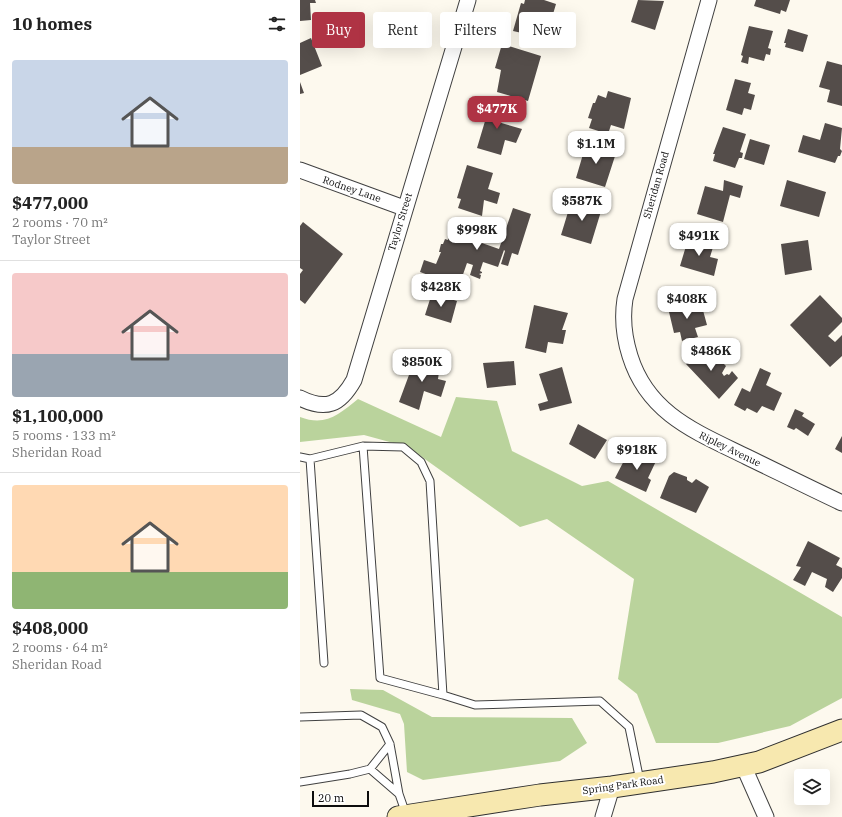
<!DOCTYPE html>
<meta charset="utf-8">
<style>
body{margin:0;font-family:"IBM Plex Serif",serif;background:#f6f6f6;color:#222;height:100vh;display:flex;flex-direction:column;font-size:15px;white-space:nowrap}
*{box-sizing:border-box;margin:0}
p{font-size:13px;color:#767676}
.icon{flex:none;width:22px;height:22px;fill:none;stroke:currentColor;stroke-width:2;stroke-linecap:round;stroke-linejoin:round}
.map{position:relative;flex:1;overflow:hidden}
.details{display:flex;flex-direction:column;background:#fff;width:300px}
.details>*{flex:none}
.banner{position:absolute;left:12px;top:12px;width:380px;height:36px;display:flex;gap:8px}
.fabs{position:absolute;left:494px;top:769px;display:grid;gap:8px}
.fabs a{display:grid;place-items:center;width:36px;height:36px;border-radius:4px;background:#fff;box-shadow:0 4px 16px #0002;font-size:20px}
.scale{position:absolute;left:12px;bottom:10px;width:57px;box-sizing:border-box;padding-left:4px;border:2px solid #0d0d0d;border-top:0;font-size:11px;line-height:14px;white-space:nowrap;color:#0d0d0d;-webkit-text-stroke:3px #fff;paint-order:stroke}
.price{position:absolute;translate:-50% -34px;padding:0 9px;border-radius:8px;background:#fff;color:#222;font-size:13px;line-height:26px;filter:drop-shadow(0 1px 2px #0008)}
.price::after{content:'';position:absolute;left:50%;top:24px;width:12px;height:9px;margin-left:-6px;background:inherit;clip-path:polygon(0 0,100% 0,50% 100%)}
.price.selected{background:#af3344;color:#fff}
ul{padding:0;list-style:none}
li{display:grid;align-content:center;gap:8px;height:212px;padding:0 12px}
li+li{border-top:1px solid #e0e0e0}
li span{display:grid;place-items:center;height:124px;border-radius:4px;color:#555}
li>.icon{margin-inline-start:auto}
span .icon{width:72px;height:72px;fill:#fffc;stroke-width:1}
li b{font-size:17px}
h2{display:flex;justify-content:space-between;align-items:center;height:48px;padding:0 12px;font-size:17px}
.pill{padding:0 14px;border-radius:4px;background:#fff;box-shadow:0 4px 16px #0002;font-size:14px;line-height:36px}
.pill.selected{background:#af3344;color:#fff}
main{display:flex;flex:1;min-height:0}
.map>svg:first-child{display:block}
.forest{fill:#bad39c}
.building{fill:#544d4a}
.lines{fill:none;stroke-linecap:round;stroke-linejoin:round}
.service-casing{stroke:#404040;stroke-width:9}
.minor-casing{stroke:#404040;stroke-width:17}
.secondary-casing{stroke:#2f2f2f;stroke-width:23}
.service{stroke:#fff;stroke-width:7}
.minor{stroke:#fff;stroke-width:15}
.secondary{stroke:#f7e8af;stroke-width:21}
.labels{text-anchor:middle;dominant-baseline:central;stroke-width:4;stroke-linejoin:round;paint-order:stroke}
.street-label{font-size:10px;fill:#0d0d0d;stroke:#fff}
</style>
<main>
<section class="details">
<h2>10 homes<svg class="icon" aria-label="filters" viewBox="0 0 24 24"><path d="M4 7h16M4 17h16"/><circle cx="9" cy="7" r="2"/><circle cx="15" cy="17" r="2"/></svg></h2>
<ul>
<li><span style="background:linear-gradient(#c9d6e8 70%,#b9a48a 0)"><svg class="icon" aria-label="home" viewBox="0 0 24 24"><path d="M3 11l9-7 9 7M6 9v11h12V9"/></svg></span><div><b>$477,000</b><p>2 rooms · 70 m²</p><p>Taylor Street</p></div></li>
<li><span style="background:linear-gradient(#f6c9c9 65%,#9aa5b1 0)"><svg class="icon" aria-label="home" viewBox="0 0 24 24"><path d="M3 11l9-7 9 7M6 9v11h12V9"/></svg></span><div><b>$1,100,000</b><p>5 rooms · 133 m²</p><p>Sheridan Road</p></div></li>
<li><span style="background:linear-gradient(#ffd9b3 70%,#8fb573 0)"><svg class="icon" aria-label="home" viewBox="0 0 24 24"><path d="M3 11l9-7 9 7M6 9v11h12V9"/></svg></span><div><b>$408,000</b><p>2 rooms · 64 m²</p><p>Sheridan Road</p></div></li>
</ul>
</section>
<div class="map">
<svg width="542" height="817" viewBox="0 0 542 817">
<rect width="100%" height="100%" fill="#fdf9ee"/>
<path class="forest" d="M 156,397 L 197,401 L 212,451 L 282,486 L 308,481 L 542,617 L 542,698 L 490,726 L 418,743 L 356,743 L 337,694 L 318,679 L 334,579 L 247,519 L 220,527 L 108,447 L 64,435 L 0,442 L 0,417 C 26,427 39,414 58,399 L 141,437 Z
M 50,689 L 83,690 L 132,717 L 272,718 L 287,743 L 260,761 L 123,780 L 107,772 L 104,724 L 100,714 L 52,700 Z"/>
<path class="building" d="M 0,0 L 15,0 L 16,3 L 10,3 L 11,20 L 0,21 Z
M 225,0 L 244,0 L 256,4 L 248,31 L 225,24 L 222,33 L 213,31 L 221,3 L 224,4 Z
M 338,0 L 364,1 L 355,30 L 331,22 Z
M 456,0 L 490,0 L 486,12 L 481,10 L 480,14 L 454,6 Z
M 449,26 L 473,31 L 468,48 L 471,49 L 470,55 L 466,54 L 464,61 L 449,57 L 448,64 L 441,62 L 443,56 L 441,55 Z
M 488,29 L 508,35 L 503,52 L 485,47 L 486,43 L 484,43 Z
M 11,38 L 22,66 L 0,75 L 0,43 Z
M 202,44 L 241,56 L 228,101 L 197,92 L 201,70 L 195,68 Z
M 527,61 L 542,65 L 542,106 L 527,102 L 530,90 L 519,87 Z
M 435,79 L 451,83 L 448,93 L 455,95 L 451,110 L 444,108 L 442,115 L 426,110 Z
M 0,82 L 4,93 L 0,94 Z
M 308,91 L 331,98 L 324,129 L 311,125 L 308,134 L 289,128 L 292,119 L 288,118 L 293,103 L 295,103 L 298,95 L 306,98 Z
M 191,101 L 210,107 L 207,117 L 200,115 L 198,122 L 222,129 L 216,143 L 205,140 L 201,155 L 177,148 Z
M 525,123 L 542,128 L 540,149 L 542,151 L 540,156 L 538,156 L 535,163 L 498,152 L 503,135 L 520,140 Z
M 423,127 L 446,134 L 440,152 L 443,153 L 442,158 L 439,158 L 435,168 L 413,161 L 415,154 L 413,154 Z
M 450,139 L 470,145 L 464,165 L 444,159 Z
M 286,144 L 316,153 L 305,187 L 276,178 Z
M 167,165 L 193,173 L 188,189 L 200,193 L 197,204 L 184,200 L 182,216 L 158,208 L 161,199 L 157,198 Z
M 424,180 L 443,186 L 440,198 L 430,195 L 423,222 L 397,214 L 405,186 L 423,191 Z
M 487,180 L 526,192 L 519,217 L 480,206 Z
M 272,199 L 302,208 L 291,244 L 261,235 Z
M 213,208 L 231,214 L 218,255 L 212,253 L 208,266 L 201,264 L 205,251 L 204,250 L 198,267 L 183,262 L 180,271 L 182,272 L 182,273 L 179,274 L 181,275 L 180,279 L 170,275 L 173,265 L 167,263 L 159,286 L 120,272 L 124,260 L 136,264 L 141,252 L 139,252 L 141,244 L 143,244 L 145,239 L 148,240 L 150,231 L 164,236 L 167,226 L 183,231 L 179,242 L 199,249 Z
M 3,222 L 43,254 L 5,304 L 0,300 L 0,274 L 3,270 L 0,268 L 0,226 Z
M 389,236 L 414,244 L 410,257 L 418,259 L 414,276 L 380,266 Z
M 508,240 L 512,270 L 485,275 L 481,244 Z
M 132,293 L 157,301 L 151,323 L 125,315 Z
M 520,295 L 542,318 L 542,322 L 528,336 L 535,342 L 542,335 L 542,356 L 530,367 L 490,325 Z
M 383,301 L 385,307 L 401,303 L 407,325 L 395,328 L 398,337 L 382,341 L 380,332 L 374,333 L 369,312 L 372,311 L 370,304 Z
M 234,305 L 268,313 L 262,330 L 266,330 L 263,344 L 248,342 L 246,353 L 225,348 Z
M 403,345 L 421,364 L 423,363 L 426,366 L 422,373 L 424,376 L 427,374 L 429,375 L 432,371 L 438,378 L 419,399 L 386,364 Z
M 116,356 L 140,365 L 138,379 L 146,381 L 141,397 L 124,391 L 119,410 L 99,402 Z
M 214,361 L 216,385 L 187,388 L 183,363 Z
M 262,367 L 272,403 L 240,411 L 238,404 L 248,401 L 239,374 Z
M 460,368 L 471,373 L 466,385 L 482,393 L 474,411 L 462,406 L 457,413 L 447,408 L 445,411 L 434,405 L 442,388 L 450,392 Z
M 495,409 L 504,413 L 502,416 L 515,424 L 508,436 L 496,428 L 494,430 L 487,427 Z
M 278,424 L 307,440 L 295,459 L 269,444 Z
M 542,436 L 542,453 L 535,449 Z
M 328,453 L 342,460 L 344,454 L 357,459 L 348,478 L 351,480 L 346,492 L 315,478 Z
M 374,472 L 387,477 L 387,480 L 392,483 L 396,479 L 409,487 L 396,513 L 360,498 L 369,476 Z
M 508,541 L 540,558 L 536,565 L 542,568 L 542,578 L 533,592 L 525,587 L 527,579 L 512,572 L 505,586 L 493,580 L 501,567 L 496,566 Z"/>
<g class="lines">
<defs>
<path id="service" d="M 63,446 L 80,678 L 143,695
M 0,457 L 10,459 L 24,663
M 10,459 L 63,446 L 103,447 L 121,462 L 130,481 L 143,695 L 175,705 L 300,701 L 329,727 L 340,781
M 0,717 L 61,715 L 82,727 L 90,744 L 99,794 L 106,814
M 70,769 L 99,794
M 0,782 L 50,774 L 70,769 L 90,744"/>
<path id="minor" d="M 409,0 L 325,299 C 322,318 324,337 330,356 C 348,414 396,432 447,457 C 478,472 510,488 542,503
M 0,170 L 104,208
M 0,398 C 26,411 40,405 54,380 L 168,0
M 443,765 L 466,817
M 303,817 L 312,787"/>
<path id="secondary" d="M 98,817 L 240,795 L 312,787 L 413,772 L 459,762 L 542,730"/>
</defs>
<use href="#service" class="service-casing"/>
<use href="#minor" class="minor-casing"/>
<use href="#secondary" class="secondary-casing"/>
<use href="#service" class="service"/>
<use href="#minor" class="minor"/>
<use href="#secondary" class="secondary"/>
</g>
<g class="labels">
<g class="street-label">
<text transform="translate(356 185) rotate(-74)">Sheridan Road</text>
<text transform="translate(52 189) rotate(19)">Rodney Lane</text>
<text transform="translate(100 222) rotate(-73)">Taylor Street</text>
<text transform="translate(430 449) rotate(26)">Ripley Avenue</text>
<text transform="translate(323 785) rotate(-8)">Spring Park Road</text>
</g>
</g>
</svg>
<div class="fabs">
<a><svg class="icon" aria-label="layers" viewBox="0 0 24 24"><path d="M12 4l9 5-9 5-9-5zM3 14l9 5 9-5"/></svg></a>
</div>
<div class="scale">20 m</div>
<b class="price selected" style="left:197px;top:130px">$477K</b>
<b class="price" style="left:296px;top:165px">$1.1M</b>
<b class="price" style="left:282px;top:222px">$587K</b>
<b class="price" style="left:177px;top:251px">$998K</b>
<b class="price" style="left:399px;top:257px">$491K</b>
<b class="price" style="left:141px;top:308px">$428K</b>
<b class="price" style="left:387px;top:320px">$408K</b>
<b class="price" style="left:411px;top:372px">$486K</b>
<b class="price" style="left:122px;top:383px">$850K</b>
<b class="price" style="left:337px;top:471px">$918K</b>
<div class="banner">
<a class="pill selected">Buy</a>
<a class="pill">Rent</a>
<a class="pill">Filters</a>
<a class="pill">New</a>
</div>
</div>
</main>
